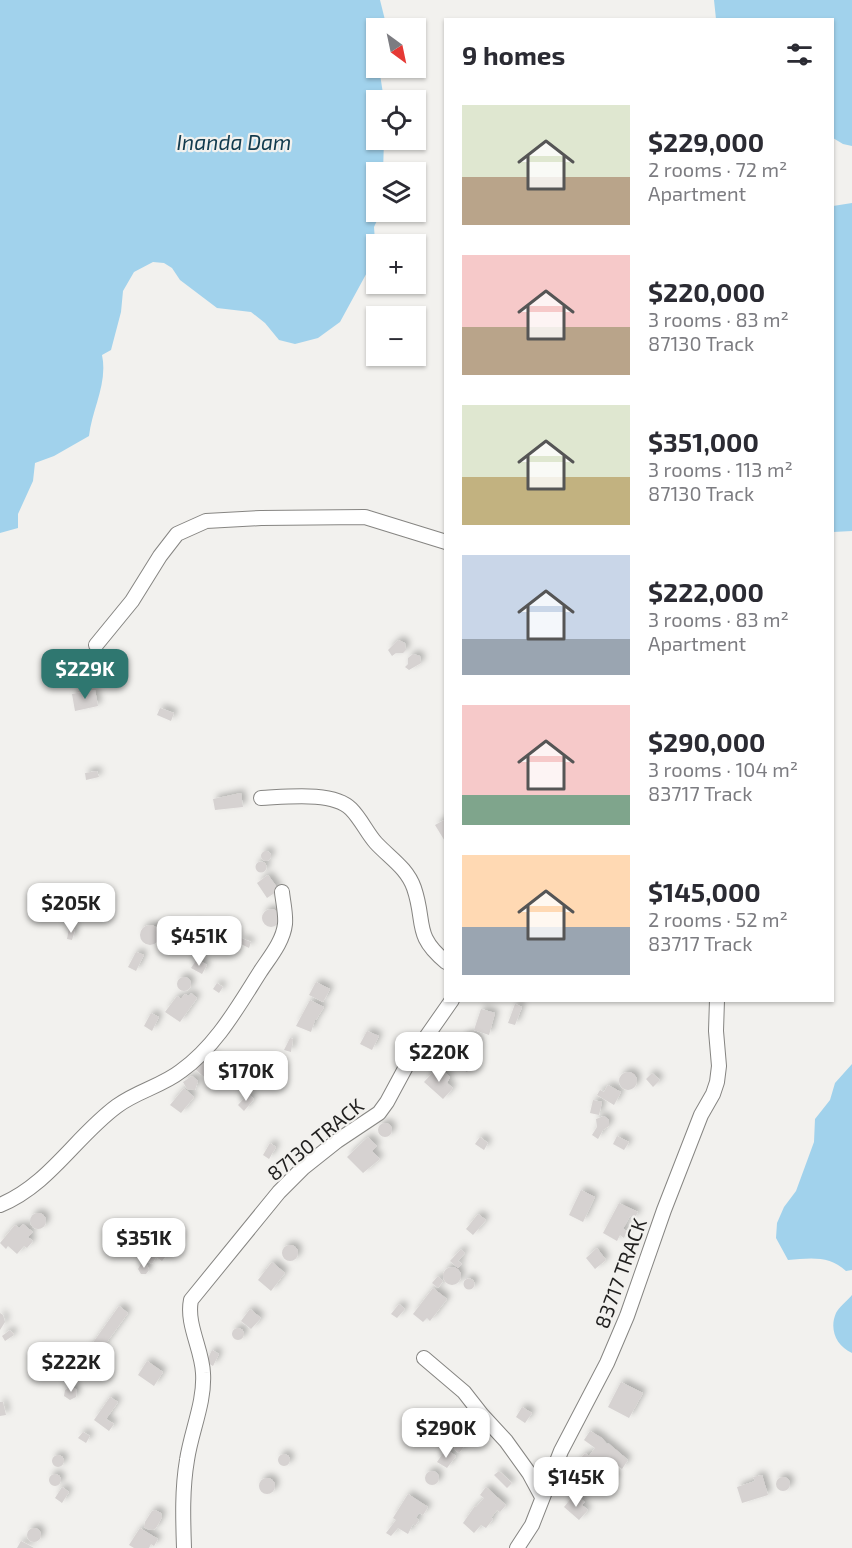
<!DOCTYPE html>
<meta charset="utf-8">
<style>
body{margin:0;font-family:"Exo 2",sans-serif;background:#f7f7f7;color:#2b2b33;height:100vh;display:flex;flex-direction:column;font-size:22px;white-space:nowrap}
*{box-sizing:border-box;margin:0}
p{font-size:20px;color:#7c7c81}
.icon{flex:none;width:33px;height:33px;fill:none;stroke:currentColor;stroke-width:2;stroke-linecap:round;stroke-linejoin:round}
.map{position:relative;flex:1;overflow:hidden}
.side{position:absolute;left:444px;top:18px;width:390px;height:984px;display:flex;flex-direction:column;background:#fff;border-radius:0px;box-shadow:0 2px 4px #0004}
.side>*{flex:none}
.needle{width:39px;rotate:147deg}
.fabs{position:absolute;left:366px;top:18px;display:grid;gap:12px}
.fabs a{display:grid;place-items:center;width:60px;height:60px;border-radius:0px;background:#fff;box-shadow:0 2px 4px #0004;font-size:30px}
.price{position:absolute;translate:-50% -51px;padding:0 14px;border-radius:12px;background:#fff;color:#222;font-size:20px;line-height:39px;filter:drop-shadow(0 2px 3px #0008)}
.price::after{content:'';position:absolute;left:50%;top:36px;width:18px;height:14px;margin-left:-9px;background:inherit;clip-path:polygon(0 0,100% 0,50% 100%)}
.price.selected{background:#2f7770;color:#fff}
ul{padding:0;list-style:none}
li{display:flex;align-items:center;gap:18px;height:150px;padding:0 18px}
li span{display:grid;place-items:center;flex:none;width:168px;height:120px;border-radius:0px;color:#555}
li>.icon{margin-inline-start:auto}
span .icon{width:72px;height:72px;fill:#fffc;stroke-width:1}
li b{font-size:26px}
h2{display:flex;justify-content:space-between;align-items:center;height:72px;padding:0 18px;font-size:26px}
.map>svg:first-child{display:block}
.water{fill:#a1d2ec}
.building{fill:#d6d2d1;filter:url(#shadow)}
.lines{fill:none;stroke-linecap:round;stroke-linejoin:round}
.minor-casing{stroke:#868582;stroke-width:16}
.minor{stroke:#fff;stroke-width:14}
.labels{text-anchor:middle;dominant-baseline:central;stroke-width:4.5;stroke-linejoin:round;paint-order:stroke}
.street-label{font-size:20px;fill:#1f1e1d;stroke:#f2f1ee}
.water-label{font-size:21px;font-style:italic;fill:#123b4e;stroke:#f2f1ee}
</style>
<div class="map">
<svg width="852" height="1548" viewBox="0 0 852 1548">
<defs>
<filter id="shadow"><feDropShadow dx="4" dy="-4" stdDeviation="3" flood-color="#0004"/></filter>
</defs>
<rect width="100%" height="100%" fill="#f2f1ee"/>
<path class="water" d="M 0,0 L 380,0 L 385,20 L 383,28 L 376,28 L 376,68 L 379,68 L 384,100 L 376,100 L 376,140 L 384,140 L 383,172 L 376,172 L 376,212 L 381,212 L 374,227 L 376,256 L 340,322 L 318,338 L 295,344 L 279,340 L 265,323 L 251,312 L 217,308 L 180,280 L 172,268 L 164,263 L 153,262 L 134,272 L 123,291 L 121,312 L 111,350 L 102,355 C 108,383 92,409 89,436 L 54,456 L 35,463 L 33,481 L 18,514 L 18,528 L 0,533 Z
M 714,0 L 852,0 L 852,146 L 843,144 L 833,138 L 832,20 L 716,19 Z
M 852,203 L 852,531 L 833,532 L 833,206 Z
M 852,1064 L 852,1270 L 846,1271 C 830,1255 809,1258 788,1260 L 776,1238 L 777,1223 L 784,1207 L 796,1191 L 814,1142 L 815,1119 L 830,1100 L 835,1083 Z
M 852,1295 L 852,1353 C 836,1346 829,1329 836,1313 C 839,1307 847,1301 852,1295 Z"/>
<path class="building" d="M 398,640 L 405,643 L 406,650 L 403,653 L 396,653 L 392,656 L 388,650 Z
M 413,654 L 420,656 L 421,663 L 409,670 L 405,667 L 408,664 L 408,658 Z
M 95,690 L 98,706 L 75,711 L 72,694 Z
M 160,708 L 174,713 L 171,721 L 157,715 Z
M 97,771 L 99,777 L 86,780 L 85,773 Z
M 241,793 L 243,807 L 215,810 L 213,799 Z
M 446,819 L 446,843 L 435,825 Z
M261 856a5 5 0 1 1 10 0a5 5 0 1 1-10 0Z
M255.5 867a5.5 5.5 0 1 1 11 0a5.5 5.5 0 1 1-11 0Z
M 268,875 L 279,890 L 267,898 L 257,883 Z
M262 918a9 9 0 1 1 18 0a9 9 0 1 1-18 0Z
M 196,924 L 203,929 L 194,943 L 187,938 Z
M140 935a10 10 0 1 1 20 0a10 10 0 1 1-20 0Z
M 69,928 L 75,930 L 72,940 L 67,939 Z
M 241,938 L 251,942 L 249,948 L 239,943 Z
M 136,952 L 144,955 L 136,971 L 128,967 Z
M 197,959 L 207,965 L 202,974 L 191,968 Z
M177 984a7 7 0 1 1 14 0a7 7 0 1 1-14 0Z
M 316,982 L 330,989 L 323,1002 L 309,995 Z
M 217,983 L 223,987 L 219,993 L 213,989 Z
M 191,993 L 197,998 L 180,1022 L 165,1012 L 177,996 L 181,999 L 185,994 L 189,996 Z
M 310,1000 L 324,1007 L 316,1020 L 315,1020 L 311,1032 L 296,1026 Z
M 515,1004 L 522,1007 L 515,1025 L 508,1023 Z
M 481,1009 L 495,1013 L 489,1035 L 474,1030 Z
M 151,1013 L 159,1017 L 152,1031 L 144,1026 Z
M 367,1031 L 379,1036 L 372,1050 L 360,1044 Z
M461 1043a9 9 0 1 1 18 0a9 9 0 1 1-18 0Z
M 290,1038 L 293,1039 L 291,1052 L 284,1050 Z
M 208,1053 L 223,1065 L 210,1082 L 195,1069 Z
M 460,1056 L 473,1064 L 467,1072 L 455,1065 Z
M 437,1068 L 439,1069 L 440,1068 L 450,1077 L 447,1083 L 453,1088 L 443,1099 L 424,1082 Z
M619 1081a9 9 0 1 1 18 0a9 9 0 1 1-18 0Z
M 652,1073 L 660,1080 L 653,1087 L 646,1079 Z
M 192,1076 L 198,1081 L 195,1090 L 187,1089 L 183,1082 Z
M 608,1085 L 621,1092 L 614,1105 L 597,1095 L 600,1090 L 604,1092 Z
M 184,1088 L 194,1097 L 181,1113 L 170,1105 Z
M 248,1094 L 254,1099 L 244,1111 L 238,1105 Z
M 593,1100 L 602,1102 L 599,1115 L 590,1113 Z
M 604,1116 L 609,1120 L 609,1126 L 603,1130 L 598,1139 L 592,1135 L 597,1127 L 596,1119 Z
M378 1130a7 7 0 1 1 14 0a7 7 0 1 1-14 0Z
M 617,1136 L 629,1142 L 624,1150 L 613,1144 Z
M 368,1137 L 377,1146 L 372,1151 L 380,1159 L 363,1173 L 347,1157 Z
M 480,1137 L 488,1143 L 484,1150 L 475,1144 Z
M 270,1143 L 276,1147 L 269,1159 L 263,1155 Z
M 581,1190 L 595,1197 L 583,1222 L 569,1215 Z
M 619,1203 L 638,1212 L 634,1219 L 630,1216 L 623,1229 L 627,1231 L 624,1238 L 620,1235 L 617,1241 L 603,1233 Z
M30 1221a8 8 0 1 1 16 0a8 8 0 1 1-16 0Z
M 478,1214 L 486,1220 L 473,1235 L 466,1229 Z
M 23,1224 L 33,1232 L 28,1237 L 33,1241 L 27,1248 L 24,1246 L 17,1254 L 8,1246 L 6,1249 L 0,1243 L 15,1225 L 19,1228 Z
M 170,1230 L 181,1237 L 162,1261 L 156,1257 L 152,1264 L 149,1262 L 148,1263 L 140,1258 L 152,1242 L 153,1243 L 158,1236 L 163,1240 Z
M282 1253a8 8 0 1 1 16 0a8 8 0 1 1-16 0Z
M 597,1248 L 606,1260 L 595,1269 L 586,1258 Z
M 461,1249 L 465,1253 L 458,1261 L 462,1264 L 458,1268 L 450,1261 Z
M 272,1262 L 285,1273 L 271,1291 L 258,1280 Z
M 141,1264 L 147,1265 L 149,1270 L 146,1274 L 141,1274 L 138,1269 Z
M443 1276a9 9 0 1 1 18 0a9 9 0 1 1-18 0Z
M 438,1276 L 443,1281 L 438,1288 L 432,1283 Z
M463.5 1284a5.5 5.5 0 1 1 11 0a5.5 5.5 0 1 1-11 0Z
M 433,1288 L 447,1299 L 430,1321 L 427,1318 L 423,1322 L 413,1314 Z
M 399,1304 L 405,1309 L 397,1318 L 391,1314 Z
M 119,1306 L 128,1313 L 96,1357 L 87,1351 Z
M 250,1309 L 261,1318 L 251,1329 L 241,1321 Z
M 0,1313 L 3,1315 L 5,1322 L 0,1330 Z
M232 1334a6 6 0 1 1 12 0a6 6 0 1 1-12 0Z
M 10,1330 L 14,1335 L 5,1341 L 2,1336 Z
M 212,1350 L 219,1354 L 213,1366 L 206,1362 Z
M 147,1361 L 163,1372 L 154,1386 L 138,1375 Z
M 101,1368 L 108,1374 L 103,1380 L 96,1374 Z
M 621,1382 L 643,1393 L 629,1418 L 608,1407 Z
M 71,1386 L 77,1390 L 76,1397 L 70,1400 L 64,1396 L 65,1390 Z
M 110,1397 L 118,1402 L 106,1419 L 114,1424 L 109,1431 L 94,1420 Z
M 0,1402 L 3,1402 L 6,1415 L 0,1416 Z
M 522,1407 L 532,1413 L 525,1423 L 516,1417 Z
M 590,1431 L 602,1438 L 607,1444 L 608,1443 L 628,1460 L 622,1469 L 610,1459 L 604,1467 L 616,1477 L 611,1482 L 604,1477 L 601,1481 L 597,1479 L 594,1482 L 598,1485 L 591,1495 L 581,1488 L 589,1478 L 590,1479 L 593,1476 L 577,1463 L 585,1453 L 589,1456 L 595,1448 L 584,1440 Z
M 83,1432 L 90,1436 L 86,1443 L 78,1438 Z
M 463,1436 L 469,1440 L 459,1453 L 454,1449 Z
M 446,1449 L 456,1456 L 447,1468 L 437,1462 Z
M278 1460a6 6 0 1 1 12 0a6 6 0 1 1-12 0Z
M52 1461a6 6 0 1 1 12 0a6 6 0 1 1-12 0Z
M 499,1471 L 512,1483 L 507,1488 L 494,1475 Z
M425 1478a7 7 0 1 1 14 0a7 7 0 1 1-14 0Z
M49 1480a6 6 0 1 1 12 0a6 6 0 1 1-12 0Z
M 762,1475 L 768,1495 L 742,1503 L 737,1487 L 755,1481 L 753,1477 Z
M776 1484a7 7 0 1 1 14 0a7 7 0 1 1-14 0Z
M259 1486a8 8 0 1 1 16 0a8 8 0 1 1-16 0Z
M 62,1487 L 69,1492 L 62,1503 L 55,1498 Z
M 486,1487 L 506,1505 L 500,1512 L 497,1510 L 491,1518 L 493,1519 L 486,1528 L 481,1525 L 474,1533 L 463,1523 L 475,1506 L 476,1507 L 484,1498 L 480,1495 Z
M 408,1494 L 428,1507 L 423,1515 L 419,1513 L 416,1518 L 419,1520 L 415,1526 L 413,1524 L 408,1534 L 398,1528 L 391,1536 L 386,1533 L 396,1520 L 393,1518 Z
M 572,1497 L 576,1500 L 578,1497 L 585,1502 L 582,1505 L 588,1510 L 579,1520 L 564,1507 Z
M 155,1510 L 161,1513 L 162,1517 L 156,1528 L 153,1530 L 147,1529 L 144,1527 L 145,1522 L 152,1511 Z
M27 1535a7 7 0 1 1 14 0a7 7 0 1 1-14 0Z
M 140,1528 L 158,1539 L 154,1546 L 151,1544 L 149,1548 L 134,1548 L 129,1545 Z
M 21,1541 L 34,1548 L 17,1548 Z"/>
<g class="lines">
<defs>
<path id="minor" d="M 96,645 L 132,601 L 160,556 L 177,534 L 206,521 L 261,518 L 365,517 L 446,542
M 261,798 C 286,797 333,791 351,809 C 361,819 367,833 376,843 C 390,858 407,868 414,888 C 426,923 413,935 446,962
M 0,1205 C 49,1185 76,1136 117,1106 C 137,1091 162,1086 181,1071 C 216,1046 237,1008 260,972 C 269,958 283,942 285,924 C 286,914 283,902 282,892
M 424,1358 L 464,1392 L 482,1415 L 506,1441 L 529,1473 L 542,1497
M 184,1548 C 183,1519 182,1489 187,1460 C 191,1432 205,1402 203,1373 C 202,1349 186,1324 191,1300 L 279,1192 L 303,1168 L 337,1141 L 379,1113 L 387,1102 L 408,1063 L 452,1000
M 517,1548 L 532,1525 L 561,1451 L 607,1363 L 627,1316 L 664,1210 L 701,1115 L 713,1094 L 717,1082 L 719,1066 L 716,1031 L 717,1000"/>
</defs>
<use href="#minor" class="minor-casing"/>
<use href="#minor" class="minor"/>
</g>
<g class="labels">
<g class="street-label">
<text transform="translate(315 1139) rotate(-39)">87130 TRACK</text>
<text transform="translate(620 1273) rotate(-70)">83717 TRACK</text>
</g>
<g class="water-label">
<text x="234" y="141">Inanda Dam</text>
</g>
</g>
</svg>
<div class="fabs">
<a><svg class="needle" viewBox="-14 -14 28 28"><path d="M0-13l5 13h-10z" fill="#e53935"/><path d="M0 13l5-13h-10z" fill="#7c7c81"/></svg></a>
<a><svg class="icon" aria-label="locate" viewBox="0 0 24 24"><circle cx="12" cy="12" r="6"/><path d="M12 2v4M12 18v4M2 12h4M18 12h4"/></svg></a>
<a><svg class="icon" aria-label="layers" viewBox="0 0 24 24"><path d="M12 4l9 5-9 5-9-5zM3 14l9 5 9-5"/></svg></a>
<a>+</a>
<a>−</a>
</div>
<b class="price selected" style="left:85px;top:700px">$229K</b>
<b class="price" style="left:71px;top:934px">$205K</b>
<b class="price" style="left:199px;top:967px">$451K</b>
<b class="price" style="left:439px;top:1083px">$220K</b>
<b class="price" style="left:246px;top:1102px">$170K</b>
<b class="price" style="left:144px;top:1269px">$351K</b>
<b class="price" style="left:71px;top:1393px">$222K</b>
<b class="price" style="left:446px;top:1459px">$290K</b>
<b class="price" style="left:576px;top:1508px">$145K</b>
<section class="side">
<h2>9 homes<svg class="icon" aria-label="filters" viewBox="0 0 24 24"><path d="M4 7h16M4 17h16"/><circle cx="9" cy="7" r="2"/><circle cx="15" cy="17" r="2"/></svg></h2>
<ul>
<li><span style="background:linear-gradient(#dfe7d0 60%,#b9a48a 0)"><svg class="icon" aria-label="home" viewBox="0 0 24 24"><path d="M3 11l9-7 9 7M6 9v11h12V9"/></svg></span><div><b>$229,000</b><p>2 rooms · 72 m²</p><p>Apartment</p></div></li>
<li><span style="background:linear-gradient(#f6c9c9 60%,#b9a48a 0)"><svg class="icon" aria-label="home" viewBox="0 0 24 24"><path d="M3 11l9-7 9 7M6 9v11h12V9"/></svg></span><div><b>$220,000</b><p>3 rooms · 83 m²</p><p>87130 Track</p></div></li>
<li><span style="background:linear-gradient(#dfe7d0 60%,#c2b280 0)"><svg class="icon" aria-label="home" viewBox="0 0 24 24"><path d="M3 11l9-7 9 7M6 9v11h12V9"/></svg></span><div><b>$351,000</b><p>3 rooms · 113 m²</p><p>87130 Track</p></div></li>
<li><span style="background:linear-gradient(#c9d6e8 70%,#9aa5b1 0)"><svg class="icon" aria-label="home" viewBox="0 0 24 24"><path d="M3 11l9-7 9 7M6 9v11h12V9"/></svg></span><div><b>$222,000</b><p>3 rooms · 83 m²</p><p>Apartment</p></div></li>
<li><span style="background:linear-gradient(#f6c9c9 75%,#7fa58c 0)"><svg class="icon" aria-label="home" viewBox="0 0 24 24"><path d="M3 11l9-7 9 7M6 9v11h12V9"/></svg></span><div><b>$290,000</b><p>3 rooms · 104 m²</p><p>83717 Track</p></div></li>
<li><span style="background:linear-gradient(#ffd9b3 60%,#9aa5b1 0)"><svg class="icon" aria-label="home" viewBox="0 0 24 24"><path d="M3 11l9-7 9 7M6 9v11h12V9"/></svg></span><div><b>$145,000</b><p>2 rooms · 52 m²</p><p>83717 Track</p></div></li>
</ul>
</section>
</div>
